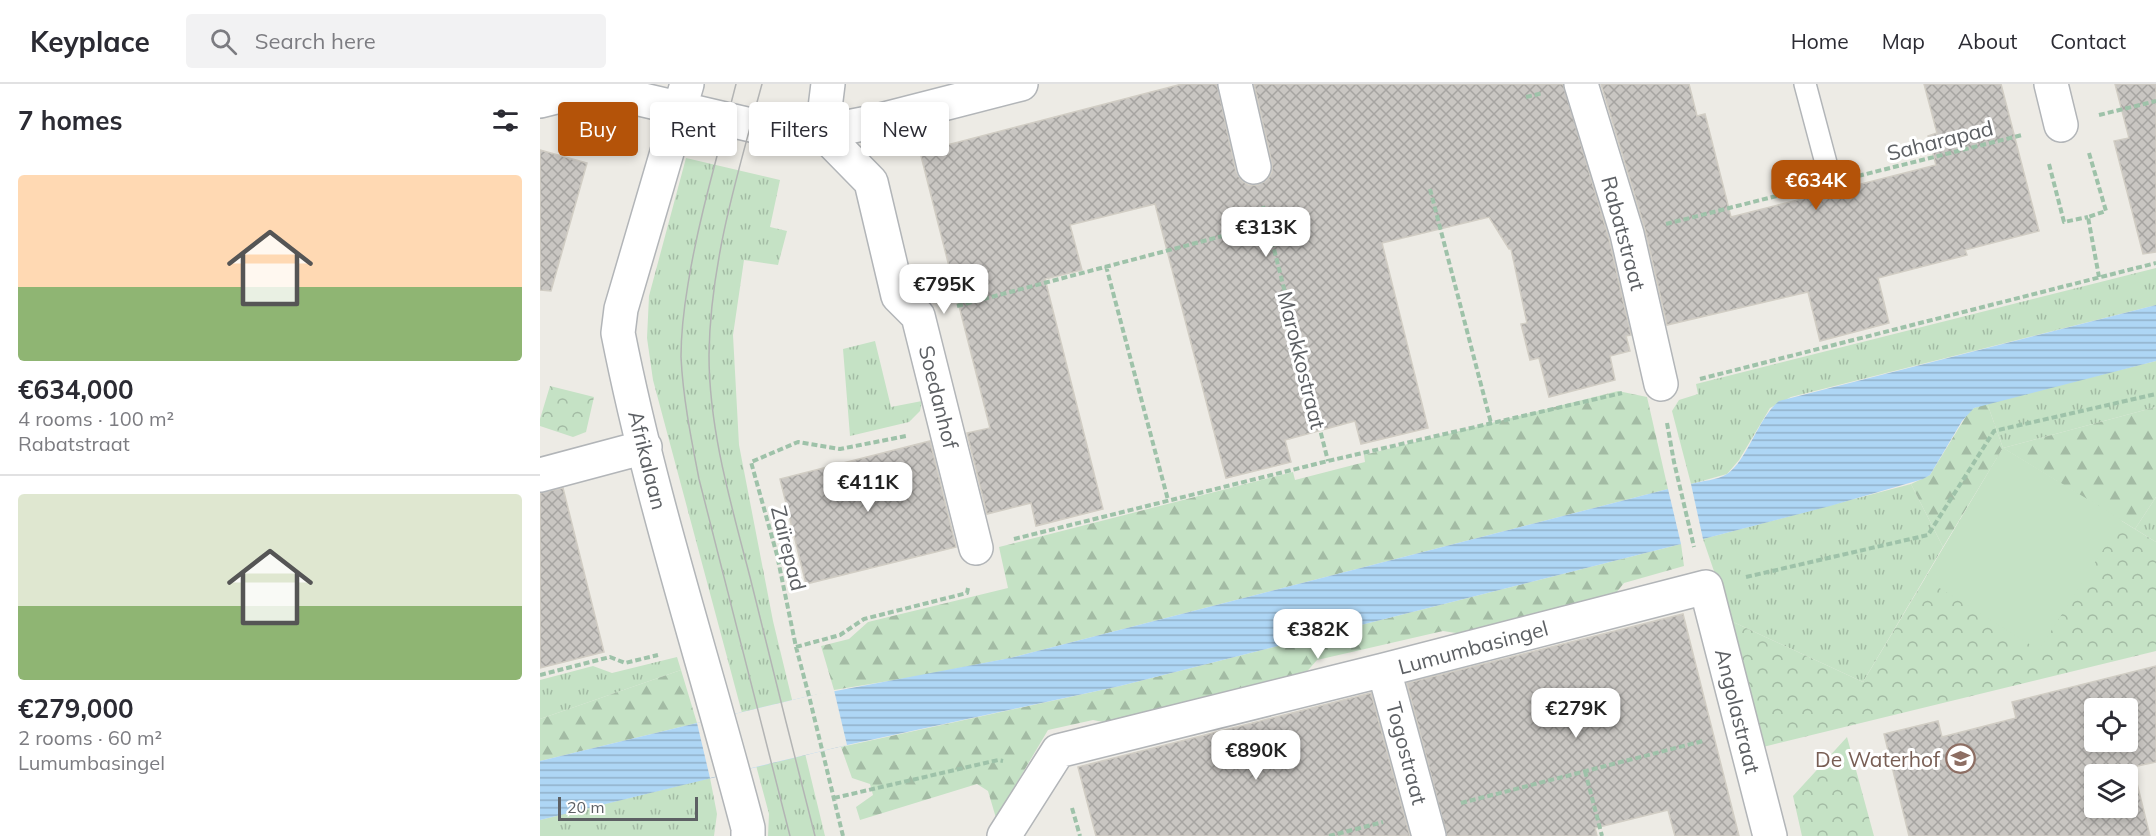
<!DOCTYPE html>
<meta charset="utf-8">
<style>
body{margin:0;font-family:Mulish,sans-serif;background:#f2f2f3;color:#2b2b33;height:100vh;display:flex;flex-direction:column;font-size:22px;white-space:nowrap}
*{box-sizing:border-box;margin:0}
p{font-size:20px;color:#7c7c81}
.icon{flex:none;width:33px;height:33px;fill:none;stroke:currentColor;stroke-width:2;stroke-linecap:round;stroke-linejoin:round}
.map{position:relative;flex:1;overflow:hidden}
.side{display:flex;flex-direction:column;background:#fff;width:540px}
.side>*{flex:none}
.guide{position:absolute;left:18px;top:18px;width:570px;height:54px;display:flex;gap:12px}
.buttons{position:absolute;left:1544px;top:614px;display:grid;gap:12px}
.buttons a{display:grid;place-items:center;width:54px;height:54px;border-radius:6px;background:#fff;box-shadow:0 3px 9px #0003;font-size:30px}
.scale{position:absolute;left:18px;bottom:15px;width:140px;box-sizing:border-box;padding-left:6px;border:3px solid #5d6064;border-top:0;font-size:16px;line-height:21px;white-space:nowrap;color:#5d6064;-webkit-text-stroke:4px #fff;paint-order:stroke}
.price{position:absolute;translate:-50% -51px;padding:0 14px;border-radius:12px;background:#fff;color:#222;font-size:20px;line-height:39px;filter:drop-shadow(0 2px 3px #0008)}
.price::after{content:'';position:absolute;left:50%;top:36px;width:18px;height:14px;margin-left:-9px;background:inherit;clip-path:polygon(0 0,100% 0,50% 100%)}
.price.current{background:#b45309;color:#fff}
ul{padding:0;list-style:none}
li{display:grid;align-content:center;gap:12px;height:318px;padding:0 18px}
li+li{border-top:2px solid #e1e1e2}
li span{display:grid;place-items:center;height:186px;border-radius:6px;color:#555}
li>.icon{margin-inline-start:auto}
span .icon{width:108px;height:108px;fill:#fffc;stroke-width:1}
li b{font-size:26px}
h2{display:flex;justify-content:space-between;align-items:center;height:72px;padding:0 18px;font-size:26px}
.pill{padding:0 21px;border-radius:6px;background:#fff;box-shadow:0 3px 9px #0003;font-size:21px;line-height:54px}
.pill.current{background:#b45309;color:#fff}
header{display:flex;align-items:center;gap:36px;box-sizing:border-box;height:84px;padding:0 30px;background:#fff;border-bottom:2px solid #e1e1e2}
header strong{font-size:28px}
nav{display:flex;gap:33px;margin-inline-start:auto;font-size:21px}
.search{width:420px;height:54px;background:#f2f2f3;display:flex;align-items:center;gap:15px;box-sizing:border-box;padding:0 21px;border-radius:6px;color:#7c7c81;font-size:22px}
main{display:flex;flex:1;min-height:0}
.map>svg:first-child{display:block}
.grass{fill:url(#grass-tufts)}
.forest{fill:url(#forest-firs)}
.park{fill:url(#park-crowns)}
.pitch{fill:#c5e2c5}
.water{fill:url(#water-rules)}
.pier{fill:#edebe5}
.building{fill:url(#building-cross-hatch);stroke:#d1cdc4;stroke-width:1.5;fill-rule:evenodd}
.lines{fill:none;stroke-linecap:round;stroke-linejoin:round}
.service-casing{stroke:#b2b5b8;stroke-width:24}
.minor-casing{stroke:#b2b5b8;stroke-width:36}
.path{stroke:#9ec2a9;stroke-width:4;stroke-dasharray:6 3;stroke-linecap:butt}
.service{stroke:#fff;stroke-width:21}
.minor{stroke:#fff;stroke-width:33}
.tram{stroke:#b3b4b4;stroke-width:1.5}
.labels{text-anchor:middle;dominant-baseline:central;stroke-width:6;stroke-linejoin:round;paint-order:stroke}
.street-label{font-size:21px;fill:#5d6064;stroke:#fff}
.education-label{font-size:21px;fill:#785e54;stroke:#fff;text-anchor:end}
</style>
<header>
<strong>Keyplace</strong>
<div class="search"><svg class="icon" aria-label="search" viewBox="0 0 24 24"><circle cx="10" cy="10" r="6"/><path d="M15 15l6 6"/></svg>Search here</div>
<nav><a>Home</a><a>Map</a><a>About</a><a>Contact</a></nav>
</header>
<main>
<section class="side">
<h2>7 homes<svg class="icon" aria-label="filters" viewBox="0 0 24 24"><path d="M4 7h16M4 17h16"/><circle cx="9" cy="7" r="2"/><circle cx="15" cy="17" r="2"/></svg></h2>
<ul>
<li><span style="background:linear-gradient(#ffd9b3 60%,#8fb573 0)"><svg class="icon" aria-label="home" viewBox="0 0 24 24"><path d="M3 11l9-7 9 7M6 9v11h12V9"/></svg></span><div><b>€634,000</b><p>4 rooms · 100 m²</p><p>Rabatstraat</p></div></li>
<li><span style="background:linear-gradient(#dfe7d0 60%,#8fb573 0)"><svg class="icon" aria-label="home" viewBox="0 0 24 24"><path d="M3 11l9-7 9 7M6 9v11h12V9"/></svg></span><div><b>€279,000</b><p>2 rooms · 60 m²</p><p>Lumumbasingel</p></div></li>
</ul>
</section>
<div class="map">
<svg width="1616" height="752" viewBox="0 0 1616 752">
<defs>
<pattern id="grass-tufts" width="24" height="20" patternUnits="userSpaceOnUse" patternTransform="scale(1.5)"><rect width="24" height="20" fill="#c5e2c5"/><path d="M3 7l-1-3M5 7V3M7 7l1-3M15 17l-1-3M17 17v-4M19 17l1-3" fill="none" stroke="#a3bba4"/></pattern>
<pattern id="forest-firs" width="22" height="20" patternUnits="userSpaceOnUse" patternTransform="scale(1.5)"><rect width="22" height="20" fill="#c5e2c5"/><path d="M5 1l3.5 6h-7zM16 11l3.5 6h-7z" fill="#a3bba4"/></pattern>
<pattern id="park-crowns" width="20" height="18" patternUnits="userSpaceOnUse" patternTransform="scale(1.5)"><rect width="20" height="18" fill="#c5e2c5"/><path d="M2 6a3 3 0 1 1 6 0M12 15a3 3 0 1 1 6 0" fill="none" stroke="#a3bba4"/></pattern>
<pattern id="water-rules" width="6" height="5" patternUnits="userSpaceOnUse" patternTransform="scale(1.5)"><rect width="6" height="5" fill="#aed6f5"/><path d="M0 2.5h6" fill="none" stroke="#91b1ca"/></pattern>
<pattern id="building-cross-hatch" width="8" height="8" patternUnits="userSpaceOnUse" patternTransform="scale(1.5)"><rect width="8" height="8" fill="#c9c6c2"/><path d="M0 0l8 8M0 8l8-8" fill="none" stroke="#a6a4a1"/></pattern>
</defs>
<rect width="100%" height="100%" fill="#edebe5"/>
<path class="grass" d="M 146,74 L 240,96 L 230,143 L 247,147 L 238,181 L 204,176 L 193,251 L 199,361 L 233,537 L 285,752 L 228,752 L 229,730 L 113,296 L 107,254 L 109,212 Z
M 1616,184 L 1616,221 L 1251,313 L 1230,324 L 1199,376 L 1187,390 L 1151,400 L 1132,327 L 1139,316 L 1158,310 L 1156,300 Z
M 335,257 L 351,323 L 382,317 L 380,327 L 369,338 L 310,352 L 303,265 Z
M 1616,277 L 1616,323 L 1463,364 L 1447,319 Z
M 1371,400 L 1403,463 L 1323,598 L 1191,537 L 1163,455 Z
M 1616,413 L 1616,458 L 1595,445 Z
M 137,573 L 141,586 L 0,635 L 0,596 L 53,582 L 72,589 Z
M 170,694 L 177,730 L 174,752 L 0,752 L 0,736 Z"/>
<path class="forest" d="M 1078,307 L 1107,313 L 1128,405 L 470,574 L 379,592 L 294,606 L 281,562 L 309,555 L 328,538 L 468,504 L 459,463 L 753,388 L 755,396 L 825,378 L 824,371 Z
M 1447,319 L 1463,364 L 1616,323 L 1616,413 L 1595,445 L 1463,364 L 1403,463 L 1371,400 L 1390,391 L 1428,329 L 1434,324 Z
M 1141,460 L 1144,482 L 1084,499 L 1071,515 L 929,551 L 903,547 L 777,576 L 763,592 L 578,641 L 553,636 L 508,646 L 456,734 L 448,707 L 437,700 L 320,736 L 316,723 L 333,711 L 330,700 L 312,694 L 301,663 L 580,602 Z
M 141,586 L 157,639 L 0,677 L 0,635 Z"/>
<path class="park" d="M 10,302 L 54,313 L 46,348 L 33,353 L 0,342 L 0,335 Z
M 1463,364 L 1616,458 L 1616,567 L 1223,663 L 1191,537 L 1323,598 Z
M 1307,653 L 1334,752 L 1262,752 L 1253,712 Z"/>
<path class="pitch" d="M 1463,364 L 1582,436 L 1499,566 L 1385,495 Z"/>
<path class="water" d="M 1616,221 L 1616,277 L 1434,324 L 1422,337 L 1390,391 L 1383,395 L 1290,422 L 1163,455 L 1151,400 C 1161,397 1178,396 1187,390 C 1207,377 1218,334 1239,317 Z
M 1128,405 L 1141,460 L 580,602 L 307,661 L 0,736 L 0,677 L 269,612 L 470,574 Z"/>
<path class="pier" d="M 294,606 L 307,661 L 170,694 L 157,639 Z"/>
<path class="building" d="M 642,0 L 677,0 L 696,88 L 701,96 L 708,101 L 718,101 L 727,96 L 732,89 L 732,79 L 714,0 L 1023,0 L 1069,155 L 1091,251 L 1086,252 L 1090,267 L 1070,272 L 1075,296 L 1009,313 L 999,274 L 990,276 L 981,240 L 987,239 L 971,165 L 969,165 L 949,133 L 842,159 L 888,344 L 821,360 L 815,337 L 745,356 L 751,378 L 686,394 L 615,120 L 530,141 L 542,186 L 505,195 L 563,425 L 496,442 L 491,419 L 447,430 L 427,349 L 450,344 L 380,68 Z
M 1061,0 L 1149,0 L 1157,32 L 1165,30 L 1191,133 L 1396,81 L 1388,52 L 1397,49 L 1384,0 L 1461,0 L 1499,147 L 1425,166 L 1427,171 L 1338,194 L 1349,239 L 1280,257 L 1268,208 L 1127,241 L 1105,145 Z
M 1575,0 L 1616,0 L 1616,168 L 1603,170 L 1574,57 L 1589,54 Z
M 0,66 L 47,79 L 11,207 L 0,206 Z
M 390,357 L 416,463 L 266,500 L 240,395 Z
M 23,404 L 64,568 L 0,584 L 0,409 Z
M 1143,530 L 1199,752 L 1135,752 L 1128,726 L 1055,744 L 1057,752 L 907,752 L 867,599 Z
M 1616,582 L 1616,678 L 1593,683 L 1610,752 L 1369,752 L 1344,650 L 1398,637 L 1402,653 L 1476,634 L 1472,618 ZM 1554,624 L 1587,624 L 1587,657 L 1554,657 ZM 1554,690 L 1587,690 L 1587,723 L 1554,723 Z
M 831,609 L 870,752 L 556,752 L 538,683 Z"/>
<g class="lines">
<defs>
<path id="service" d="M 1265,0 L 1286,79"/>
<path id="minor" d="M 147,0 L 81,225 L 78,249 C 111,416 165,579 208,744 L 208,752
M 288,0 L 282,48 L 331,98 L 358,212 L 378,232 L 436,464
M 695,0 L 714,83
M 1041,0 L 1087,150 L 1121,300
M 1511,0 L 1521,41
M 0,17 L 52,4 L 211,41 L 282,48 L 333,38 L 481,0
M 0,391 L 105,363
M 844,586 L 889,752
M 464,752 L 518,667 L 844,586 L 1166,503 L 1230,752"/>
</defs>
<use href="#service" class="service-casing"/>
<use href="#minor" class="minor-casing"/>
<path class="path" d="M 986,13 L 1003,9
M 1559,31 L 1616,17
M 1549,69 L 1566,127 L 1548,133 L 1559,193
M 1509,80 L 1524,138 L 1548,133
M 1318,92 L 1482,51
M 890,105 L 951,339
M 723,122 L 788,377
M 1126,140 L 1264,105
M 566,182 L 628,416
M 417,222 L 728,140
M 1160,295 L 1616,179
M 1127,339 L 1134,378 L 1154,463
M 474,455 L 788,377 L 1082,309
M 1206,493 L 1388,451 L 1454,347 L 1616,310
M 256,563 L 300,551 L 324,535 L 427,509 L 428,504
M 0,591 L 70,573 L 85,579 L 118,571
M 1045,687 L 1062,752
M 294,714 L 458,676 L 463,677
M 921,719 L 1163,657
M 532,724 L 540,752
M 303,752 L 269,612 L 256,563 L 237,471 L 211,378 L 258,358 L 300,365 L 366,352
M 789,752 L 843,738"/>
<use href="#service" class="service"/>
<use href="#minor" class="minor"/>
<path class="tram" d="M 196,0 C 179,67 159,132 148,200 C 144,224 141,249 141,273 C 143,314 151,354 159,395 L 250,752
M 222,0 C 198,88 170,179 169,271 C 169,346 191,420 210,493 C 231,579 253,666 275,752"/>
</g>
<defs>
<symbol id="school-ring" viewBox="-11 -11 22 22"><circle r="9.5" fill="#fff" stroke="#8d6e63" stroke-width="1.5"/><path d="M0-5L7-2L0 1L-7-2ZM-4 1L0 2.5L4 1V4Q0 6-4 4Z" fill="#8d6e63"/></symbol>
</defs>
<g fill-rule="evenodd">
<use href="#school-ring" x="1404" y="658" width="33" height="33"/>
</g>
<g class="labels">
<g class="street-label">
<text transform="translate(1400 56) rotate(-14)">Saharapad</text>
<text transform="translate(1084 149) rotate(75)">Rabatstraat</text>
<text transform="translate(762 276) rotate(76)">Marokkostraat</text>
<text transform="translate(399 313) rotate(76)">Soedanhof</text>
<text transform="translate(108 376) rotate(76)">Afrikalaan</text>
<text transform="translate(249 464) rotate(76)">Zaïrepad</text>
<text transform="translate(933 563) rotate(-15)">Lumumbasingel</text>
<text transform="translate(1198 627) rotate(76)">Angolastraat</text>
<text transform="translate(867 669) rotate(75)">Togostraat</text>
</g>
<g class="education-label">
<text x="1400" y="675">De Waterhof</text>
</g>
</g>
</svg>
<div class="buttons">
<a><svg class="icon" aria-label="locate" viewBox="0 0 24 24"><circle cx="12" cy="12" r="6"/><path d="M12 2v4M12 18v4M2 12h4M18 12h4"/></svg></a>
<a><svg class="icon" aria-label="layers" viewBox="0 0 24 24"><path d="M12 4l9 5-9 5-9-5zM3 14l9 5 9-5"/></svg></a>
</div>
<div class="scale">20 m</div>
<b class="price current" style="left:1276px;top:127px">€634K</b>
<b class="price" style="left:726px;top:174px">€313K</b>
<b class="price" style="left:404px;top:231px">€795K</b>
<b class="price" style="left:328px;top:429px">€411K</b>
<b class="price" style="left:778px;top:576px">€382K</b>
<b class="price" style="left:1036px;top:655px">€279K</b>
<b class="price" style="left:716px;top:697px">€890K</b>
<div class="guide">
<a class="pill current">Buy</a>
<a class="pill">Rent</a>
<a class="pill">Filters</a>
<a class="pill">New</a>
</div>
</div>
</main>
